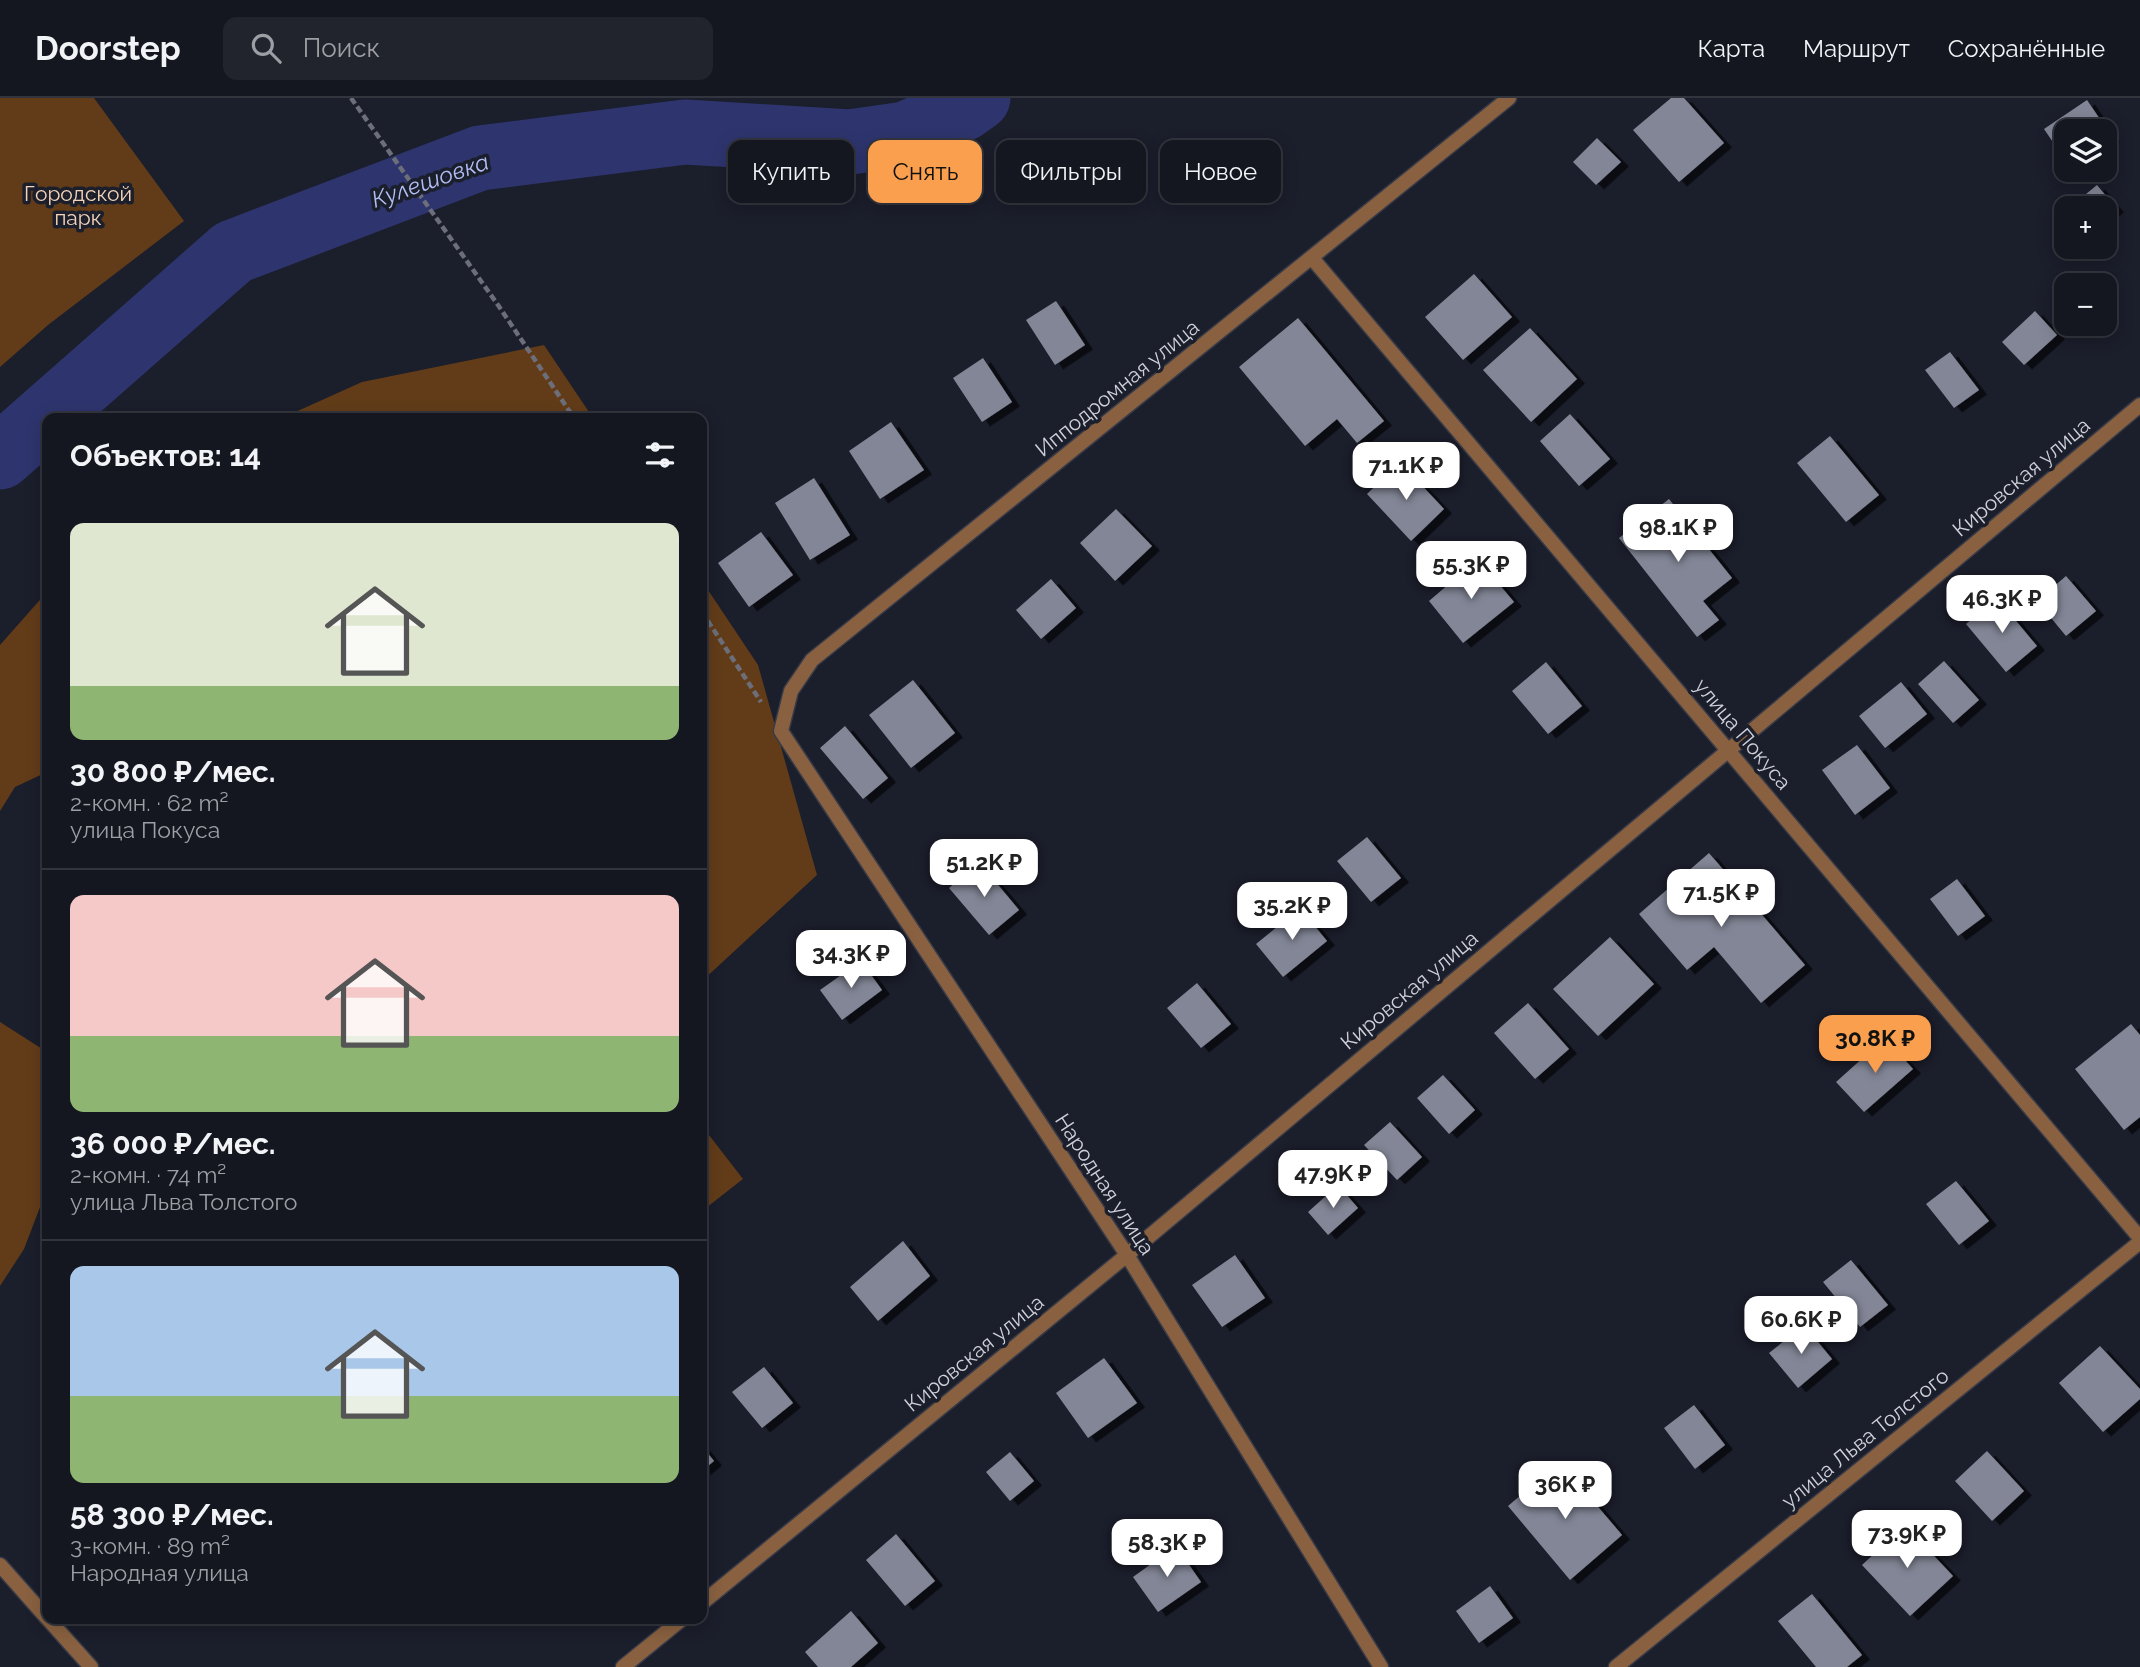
<!DOCTYPE html>
<html lang="ru">
<meta charset="utf-8">
<style>
body{margin:0;font-family:Raleway,sans-serif;background:#21232d;color:#f1f3f6;height:100vh;display:flex;flex-direction:column;font-size:26px;white-space:nowrap}
*{box-sizing:border-box;margin:0}
p{font-size:23px;color:#9d9fa5}
.icon{flex:none;width:38px;height:38px;fill:none;stroke:currentColor;stroke-width:2;stroke-linecap:round;stroke-linejoin:round}
.map{position:relative;flex:1;overflow:hidden}
.sheet{position:absolute;left:42px;top:315px;width:665px;height:1211px;display:flex;flex-direction:column;background:#141620;border-radius:14px;box-shadow:0 4px 18px #0003,0 0 0 2px #33353e}
.sheet>*{flex:none}
.banner{position:absolute;left:728px;top:42px;width:665px;height:63px;display:flex;gap:14px}
.buttons{position:absolute;left:2054px;top:21px;display:grid;gap:14px}
.buttons a{display:grid;place-items:center;width:63px;height:63px;border-radius:14px;background:#141620;box-shadow:0 4px 18px #0003,0 0 0 2px #33353e;font-size:35px}
.price{position:absolute;translate:-50% -60px;padding:0 16px;border-radius:14px;background:#fff;color:#222;font-size:23px;line-height:46px;filter:drop-shadow(0 2px 4px #0008)}
.price::after{content:'';position:absolute;left:50%;top:42px;width:21px;height:16px;margin-left:-10px;background:inherit;clip-path:polygon(0 0,100% 0,50% 100%)}
.price.current{background:#fa9f4e;color:#111}
ul{padding:0;list-style:none}
li{display:grid;align-content:center;gap:14px;height:371px;padding:0 28px}
li+li{border-top:2px solid #33353e}
li span{display:grid;place-items:center;height:217px;border-radius:14px;color:#555}
li>.icon{margin-inline-start:auto}
span .icon{width:126px;height:126px;fill:#fffc;stroke-width:1}
li b{font-size:30px}
h2{display:flex;justify-content:space-between;align-items:center;height:84px;padding:0 28px;font-size:30px}
.tag{padding:0 24px;border-radius:14px;background:#141620;box-shadow:0 4px 18px #0003,0 0 0 2px #33353e;font-size:24px;line-height:63px}
.tag.current{background:#fa9f4e;color:#111}
header{display:flex;align-items:center;gap:42px;box-sizing:border-box;height:98px;padding:0 35px;background:#141620;border-bottom:2px solid #33353e}
header strong{font-size:33px}
nav{display:flex;gap:38px;margin-inline-start:auto;font-size:24px}
.search{width:490px;height:63px;background:#21232d;display:flex;align-items:center;gap:18px;box-sizing:border-box;padding:0 24px;border-radius:14px;color:#9d9fa5;font-size:26px}
.map>svg:first-child{display:block}
.green{fill:#623c19}
.lines{fill:none;stroke-linecap:round;stroke-linejoin:round}
.river{stroke:#2e356e;stroke-width:65}
.building{fill:#828696;filter:url(#shadow)}
.street-casing{stroke:#383b47;stroke-width:17}
.path{stroke:#6c6e79;stroke-width:4.5;stroke-dasharray:7 3.5;stroke-linecap:butt}
.street{stroke:#896140;stroke-width:14}
.labels{text-anchor:middle;dominant-baseline:central;stroke-width:7;stroke-linejoin:round;paint-order:stroke}
.park-label{font-size:21px;fill:#f4d3b9;stroke:#1b1e2b}
.street-label{font-size:21px;fill:#cfd1da;stroke:#1b1e2b}
.water-label{font-size:23px;font-style:italic;fill:#b2bef3;stroke:#1b1e2b}
</style>
<header>
<strong>Doorstep</strong>
<div class="search"><svg class="icon" aria-label="search" viewBox="0 0 24 24"><circle cx="10" cy="10" r="6"/><path d="M15 15l6 6"/></svg>Поиск</div>
<nav><a>Карта</a><a>Маршрут</a><a>Сохранённые</a></nav>
</header>
<div class="map">
<svg width="2140" height="1569" viewBox="0 0 2140 1569">
<defs>
<filter id="shadow"><feDropShadow dx="8" dy="4.5" stdDeviation="0" flood-color="#0009"/></filter>
</defs>
<rect width="100%" height="100%" fill="#1b1e2b"/>
<path class="green" d="M 0,0 L 94,0 L 184,123 L 48,227 L 0,269 Z
M 544,247 L 593,320 L 282,320 L 362,284 Z
M 702,483 L 758,567 L 817,777 L 702,883 Z
M 47,494 L 47,674 L 15,689 L 0,713 L 0,547 Z
M 0,924 L 47,954 L 47,1091 L 24,1151 L 0,1188 Z
M 702,1028 L 743,1081 L 702,1113 Z"/>
<g class="lines">
<path class="river" d="M 0,359 L 233,154 L 480,60 L 685,34 L 850,44 L 906,36 L 964,10 L 978,0"/>
</g>
<path class="building" d="M 1671,0 L 1684,0 L 1724,45 L 1679,84 L 1633,32 Z
M 2087,2 L 2112,39 L 2105,43 L 2105,33 L 2067,33 L 2067,65 L 2044,31 Z
M 1597,40 L 1621,64 L 1596,87 L 1573,64 Z
M 2097,87 L 2116,110 L 2105,119 L 2105,110 L 2069,110 Z
M 1474,176 L 1512,219 L 1463,262 L 1425,219 Z
M 1056,203 L 1085,247 L 1055,267 L 1026,222 Z
M 2035,213 L 2057,237 L 2024,267 L 2002,244 Z
M 1298,220 L 1384,323 L 1357,345 L 1337,321 L 1305,348 L 1239,269 Z
M 1530,230 L 1577,281 L 1531,324 L 1483,272 Z
M 1950,254 L 1979,292 L 1954,310 L 1925,272 Z
M 983,260 L 1012,304 L 982,324 L 953,280 Z
M 1570,316 L 1610,361 L 1579,388 L 1540,343 Z
M 891,324 L 924,372 L 880,401 L 849,353 Z
M 1830,338 L 1879,397 L 1846,424 L 1797,365 Z
M 1400,364 L 1444,411 L 1411,443 L 1367,396 Z
M 814,380 L 850,437 L 810,462 L 775,405 Z
M 1669,401 L 1732,480 L 1703,503 L 1719,522 L 1697,539 L 1619,440 Z
M 1116,411 L 1152,448 L 1115,483 L 1080,445 Z
M 761,434 L 793,477 L 749,509 L 718,465 Z
M 1478,461 L 1514,504 L 1463,545 L 1429,503 Z
M 2066,478 L 2096,513 L 2066,538 L 2037,503 Z
M 1051,481 L 1076,510 L 1041,541 L 1016,512 Z
M 1997,500 L 2037,548 L 2006,574 L 1966,526 Z
M 1944,563 L 1979,602 L 1953,625 L 1918,586 Z
M 1546,564 L 1582,608 L 1548,636 L 1512,593 Z
M 913,582 L 955,635 L 911,670 L 869,617 Z
M 1901,584 L 1927,616 L 1885,650 L 1859,618 Z
M 845,628 L 888,680 L 863,701 L 820,650 Z
M 1857,647 L 1890,690 L 1855,717 L 1822,672 Z
M 1367,739 L 1401,780 L 1371,804 L 1337,763 Z
M 1709,755 L 1805,867 L 1761,905 L 1714,849 L 1687,872 L 1639,816 Z
M 979,764 L 1019,812 L 989,837 L 949,790 Z
M 1957,781 L 1985,818 L 1958,838 L 1930,801 Z
M 1300,810 L 1327,843 L 1283,879 L 1256,846 Z
M 1610,839 L 1654,886 L 1598,938 L 1553,891 Z
M 861,863 L 882,892 L 842,922 L 820,892 Z
M 1197,885 L 1231,926 L 1201,950 L 1167,910 Z
M 1528,905 L 1569,951 L 1535,981 L 1494,935 Z
M 2131,926 L 2140,937 L 2140,1019 L 2124,1032 L 2075,971 Z
M 1885,940 L 1913,971 L 1864,1014 L 1836,984 Z
M 1443,977 L 1475,1012 L 1449,1036 L 1417,1000 Z
M 1390,1024 L 1422,1059 L 1397,1082 L 1364,1047 Z
M 1956,1083 L 1989,1123 L 1959,1147 L 1926,1106 Z
M 1338,1087 L 1358,1110 L 1328,1137 L 1308,1114 Z
M 903,1143 L 930,1178 L 878,1223 L 850,1189 Z
M 1235,1157 L 1265,1200 L 1222,1229 L 1192,1187 Z
M 1851,1162 L 1888,1207 L 1860,1229 L 1823,1184 Z
M 1804,1227 L 1832,1261 L 1798,1290 L 1769,1255 Z
M 2100,1248 L 2140,1291 L 2140,1301 L 2103,1334 L 2059,1285 Z
M 1104,1260 L 1137,1305 L 1088,1340 L 1056,1295 Z
M 764,1269 L 793,1305 L 762,1330 L 732,1294 Z
M 1694,1307 L 1725,1347 L 1695,1371 L 1664,1330 Z
M 702,1348 L 714,1363 L 702,1373 Z
M 1987,1353 L 2024,1393 L 1992,1423 L 1955,1383 Z
M 1010,1354 L 1034,1383 L 1010,1403 L 986,1374 Z
M 1560,1364 L 1622,1437 L 1570,1482 L 1508,1408 Z
M 1905,1427 L 1953,1478 L 1910,1518 L 1862,1467 Z
M 896,1436 L 935,1483 L 905,1508 L 866,1462 Z
M 1176,1448 L 1201,1484 L 1158,1514 L 1133,1479 Z
M 1490,1488 L 1513,1520 L 1479,1545 L 1456,1513 Z
M 1812,1496 L 1862,1557 L 1847,1569 L 1816,1569 L 1778,1523 Z
M 851,1513 L 878,1545 L 851,1569 L 818,1569 L 805,1554 Z"/>
<g class="lines">
<defs>
<path id="street" d="M 1312,160 L 2140,1140
M 0,1467 L 47,1520
M 702,1505 L 1127,1157 L 2140,307
M 48,1521 L 91,1569
M 623,1569 L 682,1521
M 1381,1569 L 1127,1157 L 781,633 L 791,593 L 812,562 L 1509,0
M 1616,1569 L 2140,1144"/>
</defs>
<use href="#street" class="street-casing"/>
<path class="path" d="M 351,0 L 498,207 L 574,320
M 702,514 L 761,604"/>
<use href="#street" class="street"/>
</g>
<g class="labels">
<g class="park-label">
<text x="78" y="95">Городской<tspan x="78" dy="24">парк</tspan></text>
</g>
<g class="street-label">
<text transform="translate(1117 290) rotate(-39)">Ипподромная улица</text>
<text transform="translate(2021 379) rotate(-40)">Кировская улица</text>
<text transform="translate(1743 636) rotate(50)">улица Покуса</text>
<text transform="translate(1409 892) rotate(-40)">Кировская улица</text>
<text transform="translate(1105 1086) rotate(57)">Народная улица</text>
<text transform="translate(974 1255) rotate(-39)">Кировская улица</text>
<text transform="translate(1865 1340) rotate(-39)">улица Льва Толстого</text>
</g>
<g class="water-label">
<text transform="translate(430 82) rotate(-19)">Кулешовка</text>
</g>
</g>
</svg>
<div class="buttons">
<a><svg class="icon" aria-label="layers" viewBox="0 0 24 24"><path d="M12 4l9 5-9 5-9-5zM3 14l9 5 9-5"/></svg></a>
<a>+</a>
<a>−</a>
</div>
<b class="price" style="left:1406px;top:404px">71.1K ₽</b>
<b class="price" style="left:1678px;top:466px">98.1K ₽</b>
<b class="price" style="left:1471px;top:503px">55.3K ₽</b>
<b class="price" style="left:2002px;top:537px">46.3K ₽</b>
<b class="price" style="left:984px;top:801px">51.2K ₽</b>
<b class="price" style="left:1721px;top:831px">71.5K ₽</b>
<b class="price" style="left:1292px;top:844px">35.2K ₽</b>
<b class="price" style="left:851px;top:892px">34.3K ₽</b>
<b class="price current" style="left:1875px;top:977px">30.8K ₽</b>
<b class="price" style="left:1333px;top:1112px">47.9K ₽</b>
<b class="price" style="left:1801px;top:1258px">60.6K ₽</b>
<b class="price" style="left:1565px;top:1423px">36K ₽</b>
<b class="price" style="left:1907px;top:1472px">73.9K ₽</b>
<b class="price" style="left:1167px;top:1481px">58.3K ₽</b>
<div class="banner">
<a class="tag">Купить</a>
<a class="tag current">Снять</a>
<a class="tag">Фильтры</a>
<a class="tag">Новое</a>
</div>
<section class="sheet">
<h2>Объектов: 14<svg class="icon" aria-label="filters" viewBox="0 0 24 24"><path d="M4 7h16M4 17h16"/><circle cx="9" cy="7" r="2"/><circle cx="15" cy="17" r="2"/></svg></h2>
<ul>
<li><span style="background:linear-gradient(#dfe7d0 75%,#8fb573 0)"><svg class="icon" aria-label="home" viewBox="0 0 24 24"><path d="M3 11l9-7 9 7M6 9v11h12V9"/></svg></span><div><b>30 800 ₽/мес.</b><p>2-комн. · 62 m²</p><p>улица Покуса</p></div></li>
<li><span style="background:linear-gradient(#f6c9c9 65%,#8fb573 0)"><svg class="icon" aria-label="home" viewBox="0 0 24 24"><path d="M3 11l9-7 9 7M6 9v11h12V9"/></svg></span><div><b>36 000 ₽/мес.</b><p>2-комн. · 74 m²</p><p>улица Льва Толстого</p></div></li>
<li><span style="background:linear-gradient(#a9c7e8 60%,#8fb573 0)"><svg class="icon" aria-label="home" viewBox="0 0 24 24"><path d="M3 11l9-7 9 7M6 9v11h12V9"/></svg></span><div><b>58 300 ₽/мес.</b><p>3-комн. · 89 m²</p><p>Народная улица</p></div></li>
</ul>
</section>
</div>
